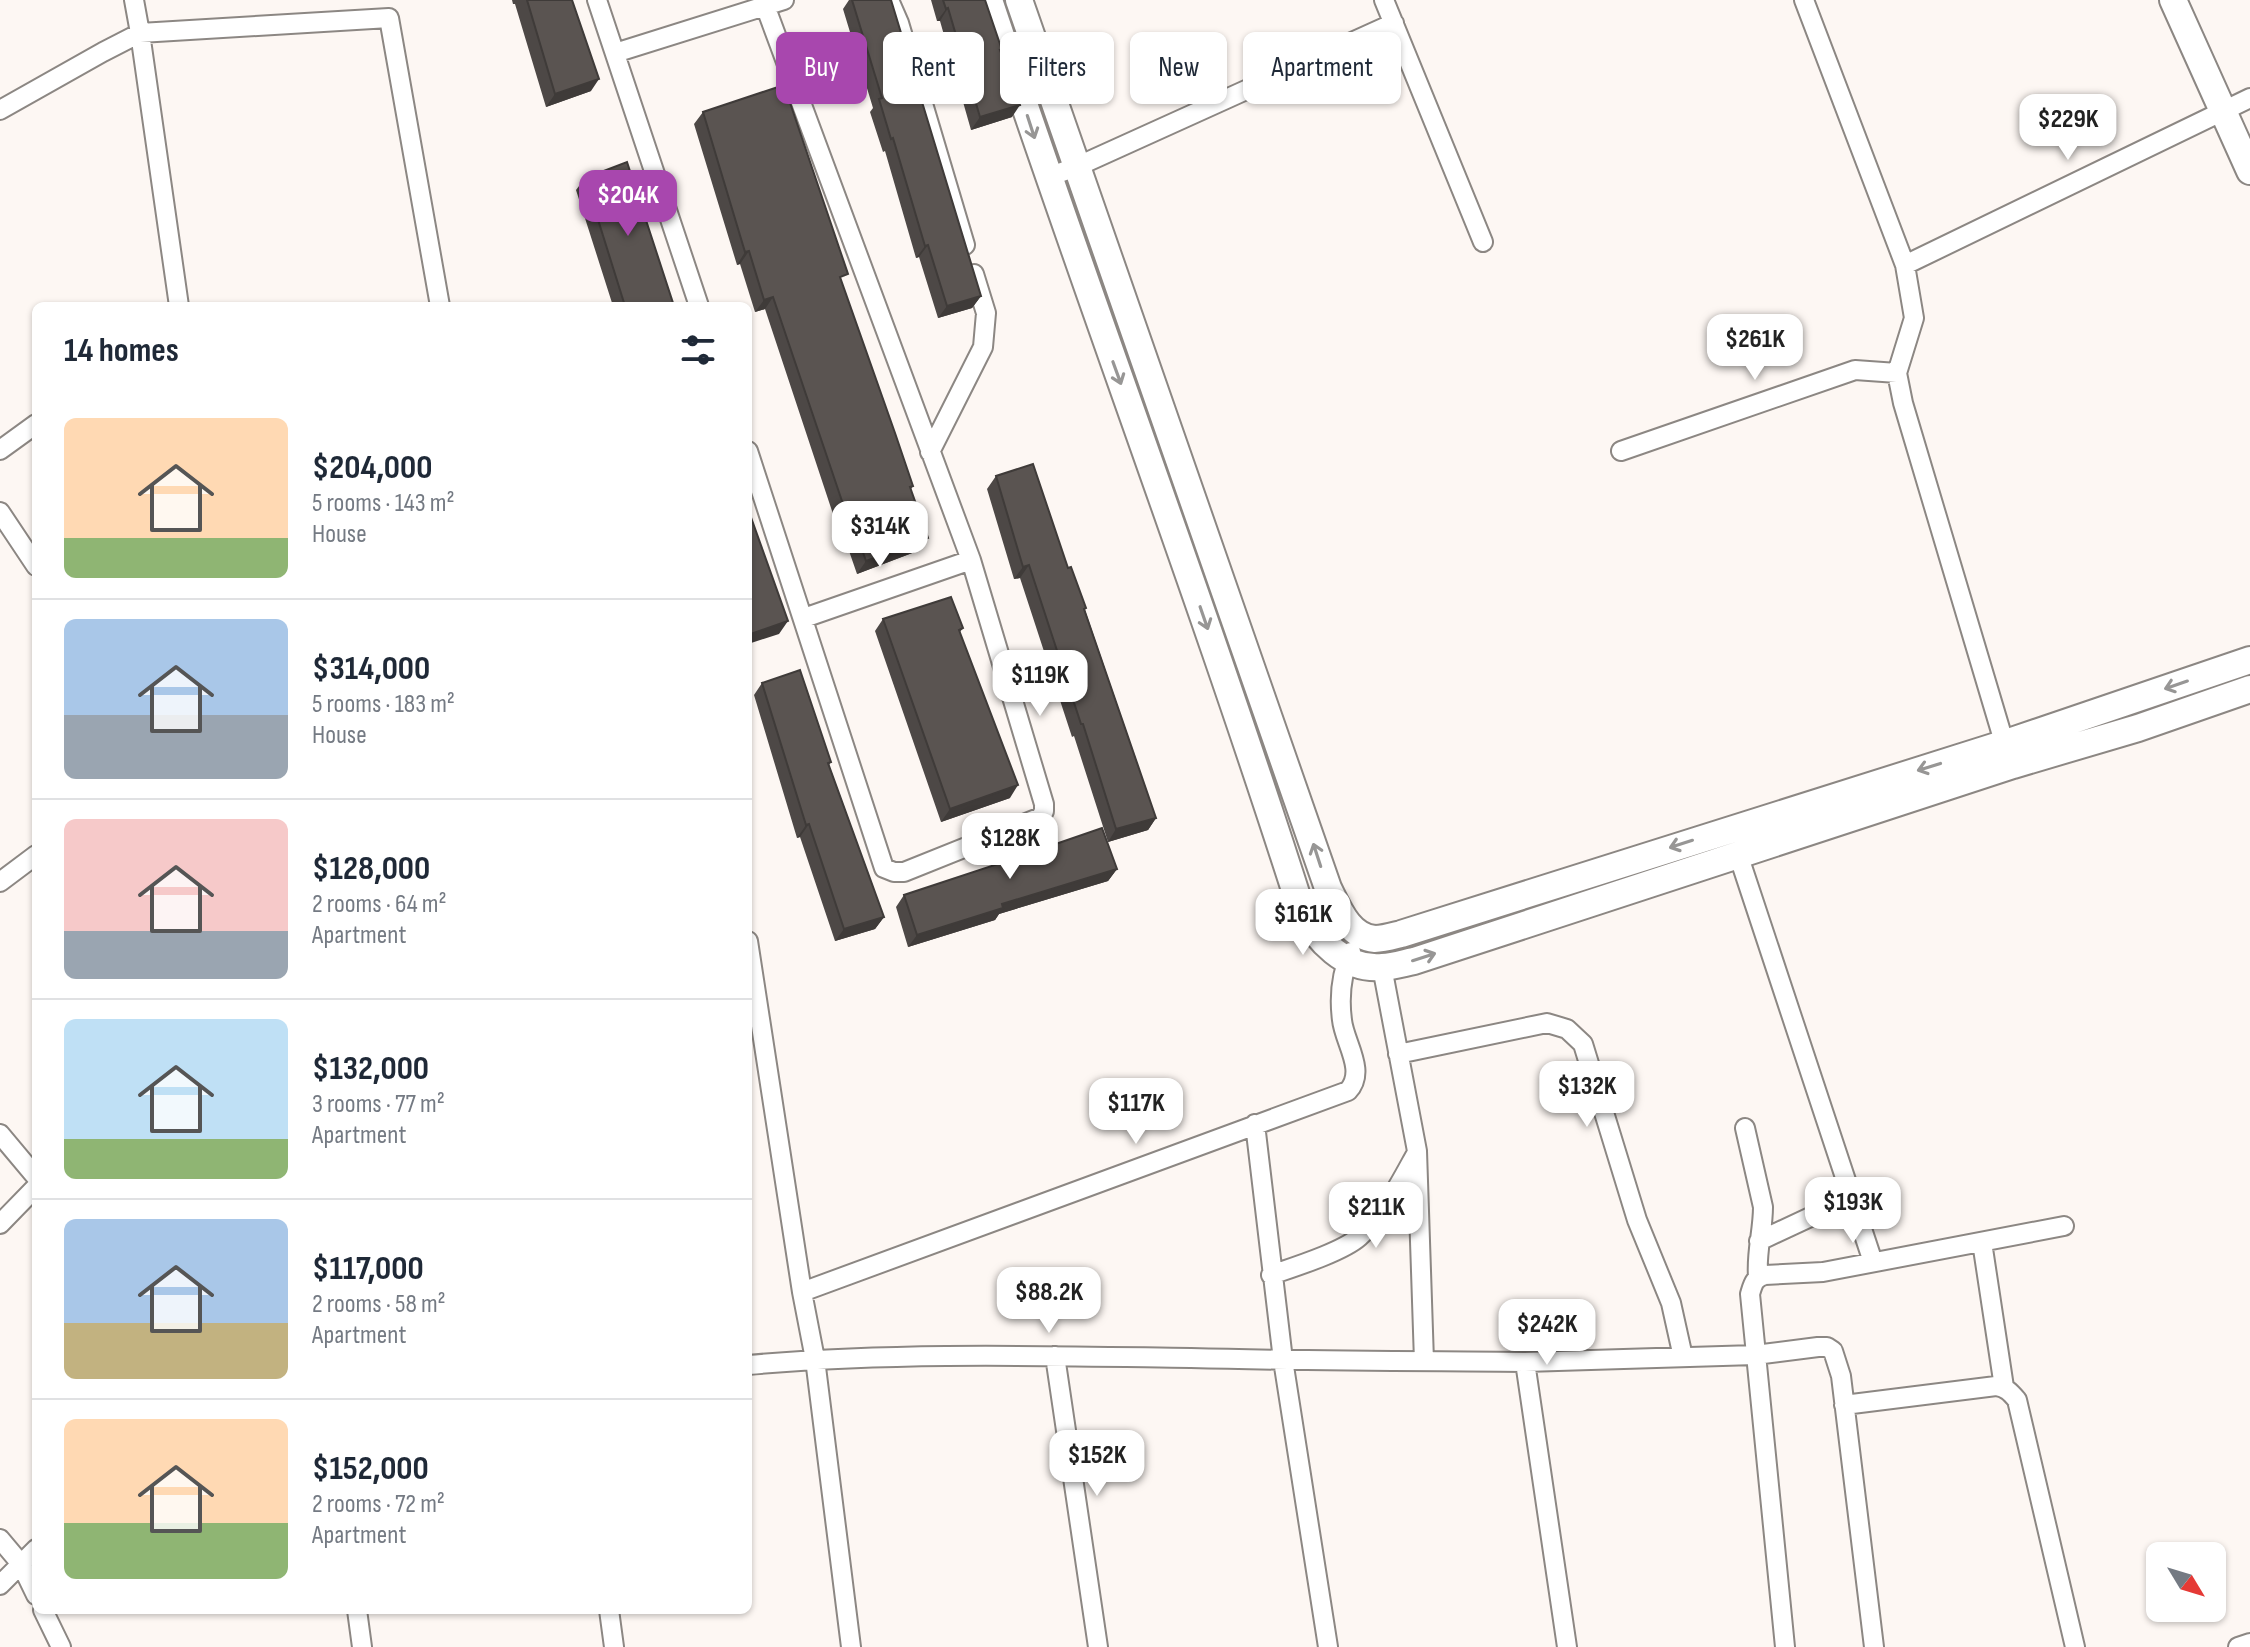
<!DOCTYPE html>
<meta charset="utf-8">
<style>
body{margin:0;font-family:"Sofia Sans Condensed",sans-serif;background:#f6f6f7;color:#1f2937;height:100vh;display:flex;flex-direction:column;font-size:30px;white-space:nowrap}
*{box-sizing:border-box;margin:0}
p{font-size:26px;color:#747a83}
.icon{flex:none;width:44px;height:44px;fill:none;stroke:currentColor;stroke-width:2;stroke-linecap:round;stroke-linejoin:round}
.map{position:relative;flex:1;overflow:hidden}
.panel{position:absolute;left:32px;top:302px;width:720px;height:1312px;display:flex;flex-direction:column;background:#fff;border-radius:12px;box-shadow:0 2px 6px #0004}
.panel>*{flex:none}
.guide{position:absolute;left:776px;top:32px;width:760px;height:72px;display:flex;gap:16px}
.needle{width:52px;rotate:128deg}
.buttons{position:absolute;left:2146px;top:1542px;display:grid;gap:16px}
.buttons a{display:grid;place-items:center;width:80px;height:80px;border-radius:12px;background:#fff;box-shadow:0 2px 6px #0004;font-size:40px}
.price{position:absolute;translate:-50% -68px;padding:0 18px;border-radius:16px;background:#fff;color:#222;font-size:26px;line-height:52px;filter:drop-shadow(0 2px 4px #0008)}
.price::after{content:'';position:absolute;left:50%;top:48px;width:24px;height:18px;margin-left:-12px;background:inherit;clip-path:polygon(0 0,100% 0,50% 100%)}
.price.active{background:#a847ae;color:#fff}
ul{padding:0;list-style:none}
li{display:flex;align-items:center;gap:24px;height:200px;padding:0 32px}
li+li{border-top:2px solid #e0e1e3}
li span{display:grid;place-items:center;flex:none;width:224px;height:160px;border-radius:12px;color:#555}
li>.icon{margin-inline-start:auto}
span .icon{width:96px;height:96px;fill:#fffc;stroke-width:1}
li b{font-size:34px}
h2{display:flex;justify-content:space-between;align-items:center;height:96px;padding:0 32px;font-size:34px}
.pill{padding:0 28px;border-radius:12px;background:#fff;box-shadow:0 2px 6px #0004;font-size:28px;line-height:72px}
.pill.active{background:#a847ae;color:#fff}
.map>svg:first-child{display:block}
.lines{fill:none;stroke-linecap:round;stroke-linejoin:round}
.street-casing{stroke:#8c8783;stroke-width:22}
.secondary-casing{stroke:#8c8783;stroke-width:30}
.street{stroke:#fff;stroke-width:18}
.secondary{stroke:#fff;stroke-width:26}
.wall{fill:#4d4846}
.shaded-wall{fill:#3f3b39}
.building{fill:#5a5451;stroke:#3f3b39;stroke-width:2}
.oneway{stroke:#979695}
</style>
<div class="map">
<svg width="2250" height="1647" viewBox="0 0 2250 1647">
<rect width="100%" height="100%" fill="#fdf7f3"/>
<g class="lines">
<defs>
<path id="street" d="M 597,0 L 699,306
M 889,0 L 899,23 L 965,245
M 1384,0 L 1483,242
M 1804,0 L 1905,265 L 1914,318 L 1897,373 L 1903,403 L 2007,752
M 615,53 L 784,0
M 0,110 L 103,52 L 140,33 L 134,0
M 1048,177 L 1076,167 L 1394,23
M 1905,265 L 2250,98
M 179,306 L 140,33 L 389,18 L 440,306
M 0,450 L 36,424
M 748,451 L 884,868 L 894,872 L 904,872 L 1041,817 L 1044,811 L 1044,804 L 971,560 L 763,0
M 1621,451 L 1855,370 L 1897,373
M 930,452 L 983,347 L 986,313 L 974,274
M 0,512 L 36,566
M 804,618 L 971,560
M 1738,854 L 1873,1262
M 0,882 L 36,855
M 748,941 L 802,1292 L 815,1359 L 851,1647
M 1382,967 L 1417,1151 L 1424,1361
M 1398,1054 L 1547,1023 L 1567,1029 L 1583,1044 L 1637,1220 L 1671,1303 L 1683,1357
M 1255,1124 L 1283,1360 L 1328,1647
M 1745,1128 L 1763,1207 C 1763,1231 1756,1252 1758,1277
M 0,1134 L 36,1177
M 0,1224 L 36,1187
M 1759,1241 L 1851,1198
M 1982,1242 L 2004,1387
M 1271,1275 C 1294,1267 1342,1252 1359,1237 C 1384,1215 1400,1183 1416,1154
M 802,1292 L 1348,1091 C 1367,1071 1344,1042 1342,1020 C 1339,997 1342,972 1351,952
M 1055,1356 L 1098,1647
M 1525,1362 L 1755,1355 L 1818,1347 L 1827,1347 L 1833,1351 L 1841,1376 L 1874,1647
M 748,1365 C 895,1352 1044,1356 1191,1358 C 1302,1361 1414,1361 1525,1362 L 1567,1647
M 1844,1405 L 1996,1386 C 2006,1387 2011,1393 2017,1400 L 2075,1647
M 0,1539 L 21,1564 L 0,1585
M 36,1549 L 21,1564 L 36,1595
M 43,1610 L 61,1647
M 357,1610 L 362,1647
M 609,1610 L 614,1647
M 1785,1647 L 1750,1294 C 1753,1284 1754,1278 1765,1275 L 1823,1272 L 2064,1226
M 2238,1647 L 2250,1643"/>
<path id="secondary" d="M 989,0 C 1090,304 1204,604 1301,909 C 1317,940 1345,971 1383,967 C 1394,966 1404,963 1414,961 L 2013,765 L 2138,728 L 2250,689
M 1019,0 L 1328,888 C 1338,908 1349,937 1375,939 C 1383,939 1393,936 1401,934 L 2003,744 L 2250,660
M 2173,0 L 2250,171"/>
</defs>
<use href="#street" class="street-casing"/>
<use href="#secondary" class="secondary-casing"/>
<use href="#street" class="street"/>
<use href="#secondary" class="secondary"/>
</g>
<path class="wall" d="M 512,0 L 572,0 L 591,91 L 546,107 L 515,4 L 513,4 Z
M 849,0 L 891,0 L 981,296 L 972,308 L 938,318 L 919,257 L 916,258 L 885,151 L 883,152 L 870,112 L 873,108 L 843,9 Z
M 931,0 L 985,0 L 1002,50 L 1001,51 L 1012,117 L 971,130 L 940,21 L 937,21 Z
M 703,112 L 842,283 L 913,486 L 911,489 L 920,550 L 857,574 L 838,519 L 835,520 L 765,309 L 755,312 L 740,264 L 737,265 L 694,124 Z
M 585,178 L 674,306 L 613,306 L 576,190 Z
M 996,476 L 1068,568 L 1085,610 L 1156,818 L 1148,830 L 1108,842 L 1074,736 L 1072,737 L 1020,578 L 1014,579 L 987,489 Z
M 883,619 L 963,628 L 960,632 L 1010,798 L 941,822 L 875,631 Z
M 762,683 L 831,762 L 829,765 L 884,917 L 875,929 L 835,941 L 800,837 L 797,838 L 754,695 Z
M 1047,847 L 1117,869 L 1108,881 L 999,914 L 995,920 L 908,947 L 896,907 L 904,895 L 1007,861 L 1009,858 Z"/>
<path class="shaded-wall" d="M 948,8 L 940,21 L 937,21 L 946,9 Z
M 599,79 L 591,91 L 546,107 L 555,94 Z
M 1020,105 L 1012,117 L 971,130 L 980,117 Z
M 928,245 L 919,257 L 916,258 L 925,246 Z
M 749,251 L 740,264 L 737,265 L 745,252 Z
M 981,296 L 972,308 L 938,318 L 947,306 Z
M 773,297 L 765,309 L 755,312 L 764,300 Z
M 847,506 L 838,519 L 835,520 L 844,507 Z
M 928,538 L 920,550 L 857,574 L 866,561 Z
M 1029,565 L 1020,578 L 1014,579 L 1023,567 Z
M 788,621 L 779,634 L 748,644 L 748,635 Z
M 1018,785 L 1010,798 L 941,822 L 950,809 Z
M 1156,818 L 1148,830 L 1108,842 L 1116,829 Z
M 809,824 L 800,837 L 797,838 L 806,825 Z
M 1117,869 L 1108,881 L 999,914 L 995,920 L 908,947 L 917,935 L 1002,904 Z
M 884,917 L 875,929 L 835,941 L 844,929 Z"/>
<path class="building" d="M 527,0 L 572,0 L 599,79 L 555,94 Z
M 852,0 L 891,0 L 981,296 L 947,306 L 928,245 L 925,246 L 893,138 L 891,139 L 879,99 L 882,98 Z
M 943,0 L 985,0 L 1002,50 L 1000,50 L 1020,105 L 980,117 L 948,8 L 946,9 Z
M 784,85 L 848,274 L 840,277 L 895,433 L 913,486 L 910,487 L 928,538 L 866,561 L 847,506 L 844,507 L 773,297 L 764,300 L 749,251 L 745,252 L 703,112 Z
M 627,162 L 674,306 L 625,306 L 585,178 Z
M 1033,464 L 1068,568 L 1071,567 L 1086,608 L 1084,609 L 1156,818 L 1116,829 L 1083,724 L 1081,724 L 1029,565 L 1023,567 L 996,476 Z
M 748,509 L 788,621 L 748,635 Z
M 951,597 L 963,628 L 959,630 L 1018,785 L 950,809 L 883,619 Z
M 800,670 L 831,762 L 828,763 L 884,917 L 844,929 L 809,824 L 806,825 L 762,683 Z
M 1102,828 L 1117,869 L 1002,904 L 1003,908 L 917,935 L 904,895 L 1010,860 L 1009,858 L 1047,845 L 1047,847 Z"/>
<defs><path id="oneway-shaft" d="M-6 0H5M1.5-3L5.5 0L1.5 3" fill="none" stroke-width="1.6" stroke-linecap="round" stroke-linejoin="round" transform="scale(2)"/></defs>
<g class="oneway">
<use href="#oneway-shaft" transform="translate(1031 127) rotate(72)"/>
<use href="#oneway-shaft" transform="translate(1117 373) rotate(70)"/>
<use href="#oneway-shaft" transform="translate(1204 618) rotate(71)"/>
<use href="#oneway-shaft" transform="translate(2176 685) rotate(161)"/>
<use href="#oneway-shaft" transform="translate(1929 767) rotate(163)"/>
<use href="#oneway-shaft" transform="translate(1681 844) rotate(162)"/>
<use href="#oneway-shaft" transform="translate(1317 855) rotate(-108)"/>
<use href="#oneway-shaft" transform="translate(1424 957) rotate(-18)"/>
</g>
</svg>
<div class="buttons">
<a><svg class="needle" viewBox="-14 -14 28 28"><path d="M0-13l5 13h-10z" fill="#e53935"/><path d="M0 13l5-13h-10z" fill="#747a83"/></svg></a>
</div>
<b class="price" style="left:2068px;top:162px">$229K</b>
<b class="price active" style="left:628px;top:238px">$204K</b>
<b class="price" style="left:1755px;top:382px">$261K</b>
<b class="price" style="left:880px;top:569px">$314K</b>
<b class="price" style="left:1040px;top:718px">$119K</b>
<b class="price" style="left:1010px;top:881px">$128K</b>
<b class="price" style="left:1303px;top:957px">$161K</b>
<b class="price" style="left:1587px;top:1129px">$132K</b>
<b class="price" style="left:1136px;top:1146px">$117K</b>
<b class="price" style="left:1853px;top:1245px">$193K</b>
<b class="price" style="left:1376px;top:1250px">$211K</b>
<b class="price" style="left:1049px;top:1335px">$88.2K</b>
<b class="price" style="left:1547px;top:1367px">$242K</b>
<b class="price" style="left:1097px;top:1498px">$152K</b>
<div class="guide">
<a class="pill active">Buy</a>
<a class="pill">Rent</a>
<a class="pill">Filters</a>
<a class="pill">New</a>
<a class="pill">Apartment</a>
</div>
<section class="panel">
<h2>14 homes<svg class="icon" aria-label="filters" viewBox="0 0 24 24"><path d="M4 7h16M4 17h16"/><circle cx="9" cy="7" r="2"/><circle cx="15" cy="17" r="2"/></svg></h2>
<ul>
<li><span style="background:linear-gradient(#ffd9b3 75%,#8fb573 0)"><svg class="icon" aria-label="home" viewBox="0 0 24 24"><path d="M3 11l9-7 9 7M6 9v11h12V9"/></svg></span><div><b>$204,000</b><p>5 rooms · 143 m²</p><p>House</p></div></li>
<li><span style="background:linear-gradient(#a9c7e8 60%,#9aa5b1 0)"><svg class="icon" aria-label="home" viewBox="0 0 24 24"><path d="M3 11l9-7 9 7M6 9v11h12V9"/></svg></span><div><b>$314,000</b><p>5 rooms · 183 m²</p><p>House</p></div></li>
<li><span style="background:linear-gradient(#f6c9c9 70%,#9aa5b1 0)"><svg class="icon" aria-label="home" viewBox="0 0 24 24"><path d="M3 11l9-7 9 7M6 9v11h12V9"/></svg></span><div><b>$128,000</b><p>2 rooms · 64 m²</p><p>Apartment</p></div></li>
<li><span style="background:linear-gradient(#bfe0f5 75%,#8fb573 0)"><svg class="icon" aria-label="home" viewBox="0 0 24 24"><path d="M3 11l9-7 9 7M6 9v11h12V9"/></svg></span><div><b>$132,000</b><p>3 rooms · 77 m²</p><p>Apartment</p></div></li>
<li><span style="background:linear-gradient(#a9c7e8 65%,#c2b280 0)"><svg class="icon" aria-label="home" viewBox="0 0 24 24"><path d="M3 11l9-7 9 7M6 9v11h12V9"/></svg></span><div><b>$117,000</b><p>2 rooms · 58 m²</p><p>Apartment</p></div></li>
<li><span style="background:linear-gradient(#ffd9b3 65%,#8fb573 0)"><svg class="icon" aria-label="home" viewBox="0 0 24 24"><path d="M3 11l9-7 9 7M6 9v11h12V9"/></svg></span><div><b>$152,000</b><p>2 rooms · 72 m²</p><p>Apartment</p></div></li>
</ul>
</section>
</div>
